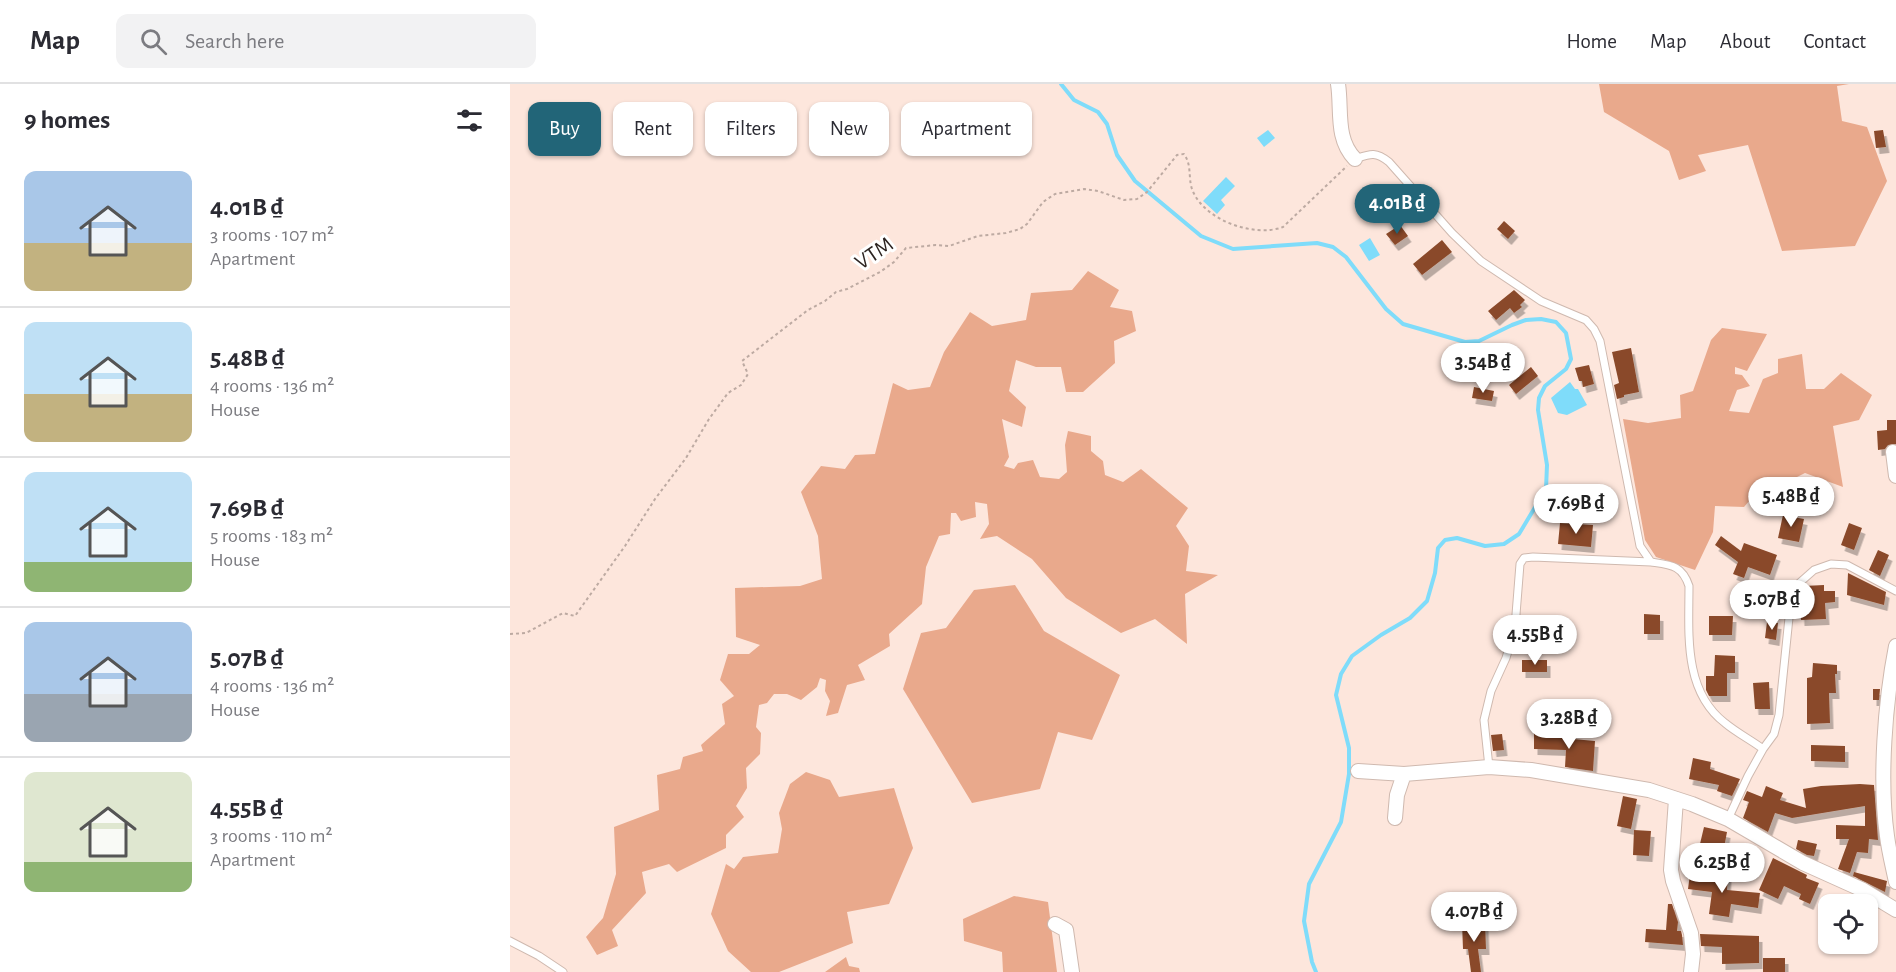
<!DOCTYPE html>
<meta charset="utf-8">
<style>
body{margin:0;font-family:"Alegreya Sans",sans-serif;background:#f2f2f3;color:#2b2b33;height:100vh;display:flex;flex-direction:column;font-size:22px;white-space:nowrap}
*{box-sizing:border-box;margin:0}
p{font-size:20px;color:#7c7c81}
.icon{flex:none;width:33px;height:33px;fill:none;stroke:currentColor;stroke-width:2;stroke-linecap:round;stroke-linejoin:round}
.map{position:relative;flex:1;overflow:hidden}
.side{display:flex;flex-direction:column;background:#fff;width:510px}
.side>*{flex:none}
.banner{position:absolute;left:18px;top:18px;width:570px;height:54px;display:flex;gap:12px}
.tools{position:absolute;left:1308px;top:810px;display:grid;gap:12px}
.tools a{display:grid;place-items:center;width:60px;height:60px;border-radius:12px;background:#fff;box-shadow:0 2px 4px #0004;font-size:30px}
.price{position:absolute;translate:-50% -51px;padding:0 14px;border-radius:21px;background:#fff;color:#222;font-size:20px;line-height:39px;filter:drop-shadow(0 2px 3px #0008)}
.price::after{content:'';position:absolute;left:50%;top:36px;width:18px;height:14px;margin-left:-9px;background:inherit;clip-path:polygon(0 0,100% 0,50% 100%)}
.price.active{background:#226578;color:#fff}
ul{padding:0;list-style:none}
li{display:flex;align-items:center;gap:18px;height:150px;padding:0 24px}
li+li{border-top:2px solid #e1e1e2}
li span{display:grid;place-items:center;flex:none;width:168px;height:120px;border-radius:12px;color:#555}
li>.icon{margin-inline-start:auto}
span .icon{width:72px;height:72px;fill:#fffc;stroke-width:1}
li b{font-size:26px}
h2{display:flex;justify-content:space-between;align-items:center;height:72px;padding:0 24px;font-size:26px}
.tag{padding:0 21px;border-radius:12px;background:#fff;box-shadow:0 2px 4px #0004;font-size:21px;line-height:54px}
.tag.active{background:#226578;color:#fff}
header{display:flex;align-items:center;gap:36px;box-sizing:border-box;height:84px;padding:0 30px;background:#fff;border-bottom:2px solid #e1e1e2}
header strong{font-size:28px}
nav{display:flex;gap:33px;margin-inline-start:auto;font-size:21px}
.search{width:420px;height:54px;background:#f2f2f3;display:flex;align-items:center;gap:15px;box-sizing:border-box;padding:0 21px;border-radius:12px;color:#7c7c81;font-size:22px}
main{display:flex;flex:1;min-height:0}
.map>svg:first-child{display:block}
.green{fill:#e9a98c}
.water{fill:#7fdcfa}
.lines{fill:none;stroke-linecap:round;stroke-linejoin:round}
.stream{stroke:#7fdcfa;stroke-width:4}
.building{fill:#8a4a2a;filter:url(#shadow)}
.service-casing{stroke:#cfb9af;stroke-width:9}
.minor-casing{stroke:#cfb9af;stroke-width:16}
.path{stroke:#bdaaa2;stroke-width:2;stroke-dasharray:3 3;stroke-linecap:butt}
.service{stroke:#fff;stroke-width:7}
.minor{stroke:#fff;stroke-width:14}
.labels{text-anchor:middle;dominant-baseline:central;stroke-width:6;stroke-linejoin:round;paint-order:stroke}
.street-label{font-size:22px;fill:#2d2421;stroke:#fff}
</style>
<header>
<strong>Map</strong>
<div class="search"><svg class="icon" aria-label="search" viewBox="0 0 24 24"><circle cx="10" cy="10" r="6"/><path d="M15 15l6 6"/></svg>Search here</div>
<nav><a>Home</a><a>Map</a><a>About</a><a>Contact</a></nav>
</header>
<main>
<section class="side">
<h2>9 homes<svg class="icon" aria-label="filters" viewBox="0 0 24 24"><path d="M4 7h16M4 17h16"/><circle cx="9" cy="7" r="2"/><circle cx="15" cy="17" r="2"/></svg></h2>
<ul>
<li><span style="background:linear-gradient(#a9c7e8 60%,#c2b280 0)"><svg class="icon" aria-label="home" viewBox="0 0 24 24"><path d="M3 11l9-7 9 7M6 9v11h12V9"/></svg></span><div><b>4.01B ₫</b><p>3 rooms · 107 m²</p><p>Apartment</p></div></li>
<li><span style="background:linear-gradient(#bfe0f5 60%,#c2b280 0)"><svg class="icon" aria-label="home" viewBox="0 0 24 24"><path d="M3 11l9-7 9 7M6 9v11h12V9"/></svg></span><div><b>5.48B ₫</b><p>4 rooms · 136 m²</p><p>House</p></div></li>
<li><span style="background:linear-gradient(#bfe0f5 75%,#8fb573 0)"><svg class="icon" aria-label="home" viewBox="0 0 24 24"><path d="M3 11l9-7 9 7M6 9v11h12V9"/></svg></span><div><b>7.69B ₫</b><p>5 rooms · 183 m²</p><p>House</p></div></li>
<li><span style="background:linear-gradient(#a9c7e8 60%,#9aa5b1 0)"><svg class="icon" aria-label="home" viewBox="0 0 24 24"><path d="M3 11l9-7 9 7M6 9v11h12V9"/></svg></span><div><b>5.07B ₫</b><p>4 rooms · 136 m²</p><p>House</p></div></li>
<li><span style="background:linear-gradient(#dfe7d0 75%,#8fb573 0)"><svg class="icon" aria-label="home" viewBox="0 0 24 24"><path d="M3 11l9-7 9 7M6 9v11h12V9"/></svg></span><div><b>4.55B ₫</b><p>3 rooms · 110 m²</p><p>Apartment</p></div></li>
</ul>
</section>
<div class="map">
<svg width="1386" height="888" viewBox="0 0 1386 888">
<defs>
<filter id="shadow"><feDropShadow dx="3.5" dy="6" stdDeviation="0" flood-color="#0004"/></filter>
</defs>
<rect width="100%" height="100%" fill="#fde6dc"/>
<path class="green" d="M 1089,0 L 1339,0 L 1327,2 L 1332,37 L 1357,43 L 1377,97 L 1345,162 L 1272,167 L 1238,61 L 1188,71 L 1196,87 L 1169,96 L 1159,67 L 1094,28 Z
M 578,187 L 609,206 L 600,223 L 622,227 L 626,247 L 604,257 L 605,279 L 573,308 L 556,308 L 551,283 L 526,283 L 506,276 L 499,307 L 516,323 L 512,343 L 492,335 L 499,373 L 494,382 L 504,385 L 508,379 L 523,376 L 530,393 L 549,395 L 557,388 L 555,361 L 558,347 L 581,352 L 581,367 L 593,377 L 595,391 L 613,398 L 631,385 L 678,424 L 666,442 L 679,462 L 676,487 L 708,491 L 675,510 L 677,560 L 645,535 L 611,549 L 556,514 L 522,475 L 487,452 L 470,455 L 479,440 L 477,420 L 465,418 L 466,433 L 451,437 L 446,429 L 441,429 L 440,450 L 429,452 L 416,483 L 412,520 L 379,550 L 380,562 L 348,581 L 355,596 L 337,601 L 328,629 L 316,632 L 320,617 L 315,607 L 316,596 L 310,594 L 307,603 L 291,616 L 277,610 L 264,610 L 257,619 L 249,621 L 246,643 L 251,649 L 250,670 L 236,684 L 237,704 L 226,722 L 234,733 L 216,751 L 216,764 L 167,788 L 159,780 L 132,788 L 136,809 L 102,846 L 108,862 L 87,871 L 76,853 L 93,834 L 106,790 L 104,743 L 149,726 L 147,691 L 170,685 L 173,673 L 193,667 L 191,661 L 215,640 L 212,620 L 224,612 L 210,596 L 218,570 L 239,570 L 250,561 L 226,553 L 225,504 L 290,502 L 312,495 L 308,452 L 291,408 L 311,382 L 335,385 L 345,371 L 365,370 L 383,299 L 398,306 L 420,303 L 434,268 L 460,228 L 482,242 L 516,236 L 521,209 L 562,206 Z
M 1212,244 L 1257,250 L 1237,287 L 1225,283 L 1225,290 L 1232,291 L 1240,302 L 1227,306 L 1219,327 L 1239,329 L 1253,295 L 1268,289 L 1268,275 L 1292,270 L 1296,305 L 1314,305 L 1331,289 L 1362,311 L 1349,336 L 1323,342 L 1333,403 L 1295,389 L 1273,400 L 1257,396 L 1234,423 L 1205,422 L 1203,448 L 1185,486 L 1146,473 L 1135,456 L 1113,335 L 1138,339 L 1171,334 L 1170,311 L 1183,307 L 1201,256 Z
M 505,501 L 534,547 L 610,591 L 582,656 L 548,648 L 530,705 L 462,719 L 393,605 L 411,549 L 436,544 L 464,506 Z
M 296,688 L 320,696 L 329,713 L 384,704 L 403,764 L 379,820 L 337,828 L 343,859 L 269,888 L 241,888 L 218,867 L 201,830 L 216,780 L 224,785 L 233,773 L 268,769 L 272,745 L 269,729 L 280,700 Z
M 504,812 L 538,818 L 547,888 L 493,888 L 492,868 L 454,857 L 453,835 Z
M 336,873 L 339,882 L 349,884 L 350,888 L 315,888 Z"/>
<path class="water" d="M 758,46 L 765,54 L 754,63 L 747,54 Z
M 716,93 L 725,102 L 711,116 L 715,121 L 707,130 L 693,117 Z
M 860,154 L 870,171 L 859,177 L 849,161 Z
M 1060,298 L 1065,305 L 1068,305 L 1077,321 L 1057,331 L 1048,329 L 1041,314 Z"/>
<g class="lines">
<path class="stream" d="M 551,0 L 564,16 L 588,28 L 597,40 L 607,71 L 625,97 L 691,152 L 723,165 L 807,159 L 823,163 L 836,173 L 876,225 L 893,240 L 955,258 L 969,257 L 1002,241 L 1016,236 L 1031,235 L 1046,238 L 1056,249 L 1061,275 L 1056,285 L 1035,302 L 1029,314 L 1028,326 L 1037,381 L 1036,405 L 1009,450 L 994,460 L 975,462 L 947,454 L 935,456 L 928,464 L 925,489 L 917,517 L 900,534 L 871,551 L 842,572 L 831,590 L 826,611 L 839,664 L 839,690 L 831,738 L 799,800 L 794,837 L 802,878 L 806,888"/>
</g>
<path class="building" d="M 1373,46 L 1376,63 L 1366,64 L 1364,47 Z
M 994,137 L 1005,147 L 998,155 L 987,145 Z
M 890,141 L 898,152 L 885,161 L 876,150 Z
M 932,156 L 942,168 L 912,191 L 903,180 Z
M 1004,206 L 1015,216 L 1010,221 L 1012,223 L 1004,229 L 1000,224 L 986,236 L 978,227 Z
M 1121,264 L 1129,308 L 1114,311 L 1114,313 L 1107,315 L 1104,301 L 1109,299 L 1102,268 Z
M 1079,281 L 1084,300 L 1073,303 L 1072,297 L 1069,297 L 1065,284 Z
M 1021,283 L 1028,292 L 1006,310 L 999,301 Z
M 964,303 L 984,307 L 982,317 L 962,314 Z
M 1377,336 L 1386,336 L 1386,360 L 1378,361 L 1375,365 L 1368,366 L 1367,347 L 1377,346 Z
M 1273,431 L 1294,435 L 1289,458 L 1268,454 Z
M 1050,439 L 1083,441 L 1081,463 L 1048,460 Z
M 1339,439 L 1352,444 L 1344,466 L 1331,461 Z
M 1211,452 L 1231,467 L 1234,459 L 1267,471 L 1260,491 L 1238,483 L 1234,494 L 1223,490 L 1228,478 L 1205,461 Z
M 1368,466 L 1379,471 L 1370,492 L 1359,486 Z
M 1338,489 L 1376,508 L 1374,521 L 1337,511 Z
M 1314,501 L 1314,507 L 1325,507 L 1325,518 L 1315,519 L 1316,535 L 1291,536 L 1290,520 L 1295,520 L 1294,502 Z
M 1134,530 L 1150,531 L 1150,550 L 1134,550 Z
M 1199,532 L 1223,532 L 1222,551 L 1199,551 Z
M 1257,538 L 1268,539 L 1266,556 L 1255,554 Z
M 1205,571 L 1225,572 L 1225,589 L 1217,589 L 1217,612 L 1199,612 L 1196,606 L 1196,592 L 1204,592 Z
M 1012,576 L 1037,576 L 1037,588 L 1012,588 Z
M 1303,579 L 1327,581 L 1327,590 L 1325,590 L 1326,609 L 1319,609 L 1320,639 L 1297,640 L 1297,594 L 1302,593 Z
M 1259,598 L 1260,625 L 1245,625 L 1243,599 Z
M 1363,605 L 1370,605 L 1369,616 L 1363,616 Z
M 1024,649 L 1052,651 L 1052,654 L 1085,657 L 1083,687 L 1055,683 L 1056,666 L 1024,665 Z
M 992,650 L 994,666 L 983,667 L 981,651 Z
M 1301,661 L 1335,662 L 1335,678 L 1301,677 Z
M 1183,674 L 1201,678 L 1200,685 L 1230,695 L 1222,712 L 1207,707 L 1209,701 L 1179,695 Z
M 1350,700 L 1364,701 L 1368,756 L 1359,755 L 1358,769 L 1347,768 L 1340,789 L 1328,785 L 1339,755 L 1326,755 L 1326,741 L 1355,742 L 1355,722 L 1282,734 L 1265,729 L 1258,748 L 1233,734 L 1239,718 L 1233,716 L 1237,707 L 1252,713 L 1256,702 L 1273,709 L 1270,716 L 1296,724 L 1293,705 L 1311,702 Z
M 1113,712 L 1127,715 L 1121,745 L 1107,742 Z
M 1194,743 L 1217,748 L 1213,769 L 1189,764 Z
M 1124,746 L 1141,747 L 1139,772 L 1123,771 Z
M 1288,756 L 1307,760 L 1304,772 L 1297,771 L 1286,765 Z
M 1263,774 L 1297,791 L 1296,794 L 1309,799 L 1300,820 L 1289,815 L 1291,810 L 1274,802 L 1268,815 L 1249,806 Z
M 1344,788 L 1377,797 L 1375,808 L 1343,792 Z
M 1202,789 L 1218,790 L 1217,806 L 1250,809 L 1248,824 L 1221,820 L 1219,833 L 1199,830 L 1202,808 L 1178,805 L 1180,790 L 1202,792 Z
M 1317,812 L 1318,812 L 1318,843 L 1308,840 Z
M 1158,820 L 1162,820 L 1168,838 L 1167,847 L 1171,847 L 1172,851 L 1173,861 L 1135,858 L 1136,845 L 1156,846 Z
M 952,839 L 975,839 L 976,865 L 968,865 L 971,888 L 961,888 L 958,865 L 953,865 Z
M 1190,850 L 1249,852 L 1249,879 L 1212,880 L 1212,863 L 1191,862 Z
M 1253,874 L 1275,874 L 1275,888 L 1253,888 Z"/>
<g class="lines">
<defs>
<path id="service" d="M 845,75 C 860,70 865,67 879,78 L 942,149 L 971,177 L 1031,217 L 1076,236 L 1084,245 L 1090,257 L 1130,462 L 1141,478 C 1161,481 1172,481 1179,502 C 1179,549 1173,607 1215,639 C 1227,649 1241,656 1253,665 L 1238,692 L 1218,735
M 1253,665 L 1264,650 L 1269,631 L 1280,524 L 1287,501 L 1304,486 L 1321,480 L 1337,481 L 1386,507
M 979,683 L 974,636 L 981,607 L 996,574 L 1005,543 L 1010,480 L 1014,474 L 1023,473 L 1141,478
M 0,857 L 29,872 L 53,888"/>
<path id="minor" d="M 828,0 C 832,25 825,55 845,75
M 1383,368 L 1386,392
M 1386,562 C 1375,618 1369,696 1377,752 C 1379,768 1383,783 1386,798
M 848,687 L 894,690 L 979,683 L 1021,686 L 1139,706 L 1182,720 L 1218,735 L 1293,779 L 1353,806 L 1386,826
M 1166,715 L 1161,786 L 1163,797 L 1181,849 L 1183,870 L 1181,888
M 885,734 L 887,711 L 894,690
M 545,840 L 556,846 L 562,888"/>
</defs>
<use href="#service" class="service-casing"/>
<use href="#minor" class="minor-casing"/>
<path class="path" d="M 0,550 L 16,549 L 53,529 L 65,532 L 115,462 L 145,415 L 176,374 L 199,335 L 218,309 L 231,301 L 238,290 L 232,277 L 298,226 L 315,217 L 326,208 L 337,205 L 370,188 L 384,178 L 396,164 L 426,161 L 439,162 L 468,152 L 496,149 L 510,145 L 517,140 L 533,118 L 545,110 L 574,105 L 588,107 L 614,116 L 627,115 L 637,108 L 667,71 L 674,70 C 682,81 678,93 682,105 C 693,136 744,154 773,143 L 837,82"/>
<use href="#service" class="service"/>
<use href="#minor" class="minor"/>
</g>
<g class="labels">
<g class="street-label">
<text transform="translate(364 169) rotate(-34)">VTM</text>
</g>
</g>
</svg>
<div class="tools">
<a><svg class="icon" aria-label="locate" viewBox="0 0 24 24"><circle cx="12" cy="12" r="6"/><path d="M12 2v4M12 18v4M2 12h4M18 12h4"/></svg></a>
</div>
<b class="price active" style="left:887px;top:151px">4.01B ₫</b>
<b class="price" style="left:973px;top:310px">3.54B ₫</b>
<b class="price" style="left:1281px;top:444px">5.48B ₫</b>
<b class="price" style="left:1066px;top:451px">7.69B ₫</b>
<b class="price" style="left:1262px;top:547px">5.07B ₫</b>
<b class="price" style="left:1025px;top:582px">4.55B ₫</b>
<b class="price" style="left:1059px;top:666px">3.28B ₫</b>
<b class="price" style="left:1212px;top:810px">6.25B ₫</b>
<b class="price" style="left:964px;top:859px">4.07B ₫</b>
<div class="banner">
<a class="tag active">Buy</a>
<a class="tag">Rent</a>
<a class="tag">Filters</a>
<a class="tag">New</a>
<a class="tag">Apartment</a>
</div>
</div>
</main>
